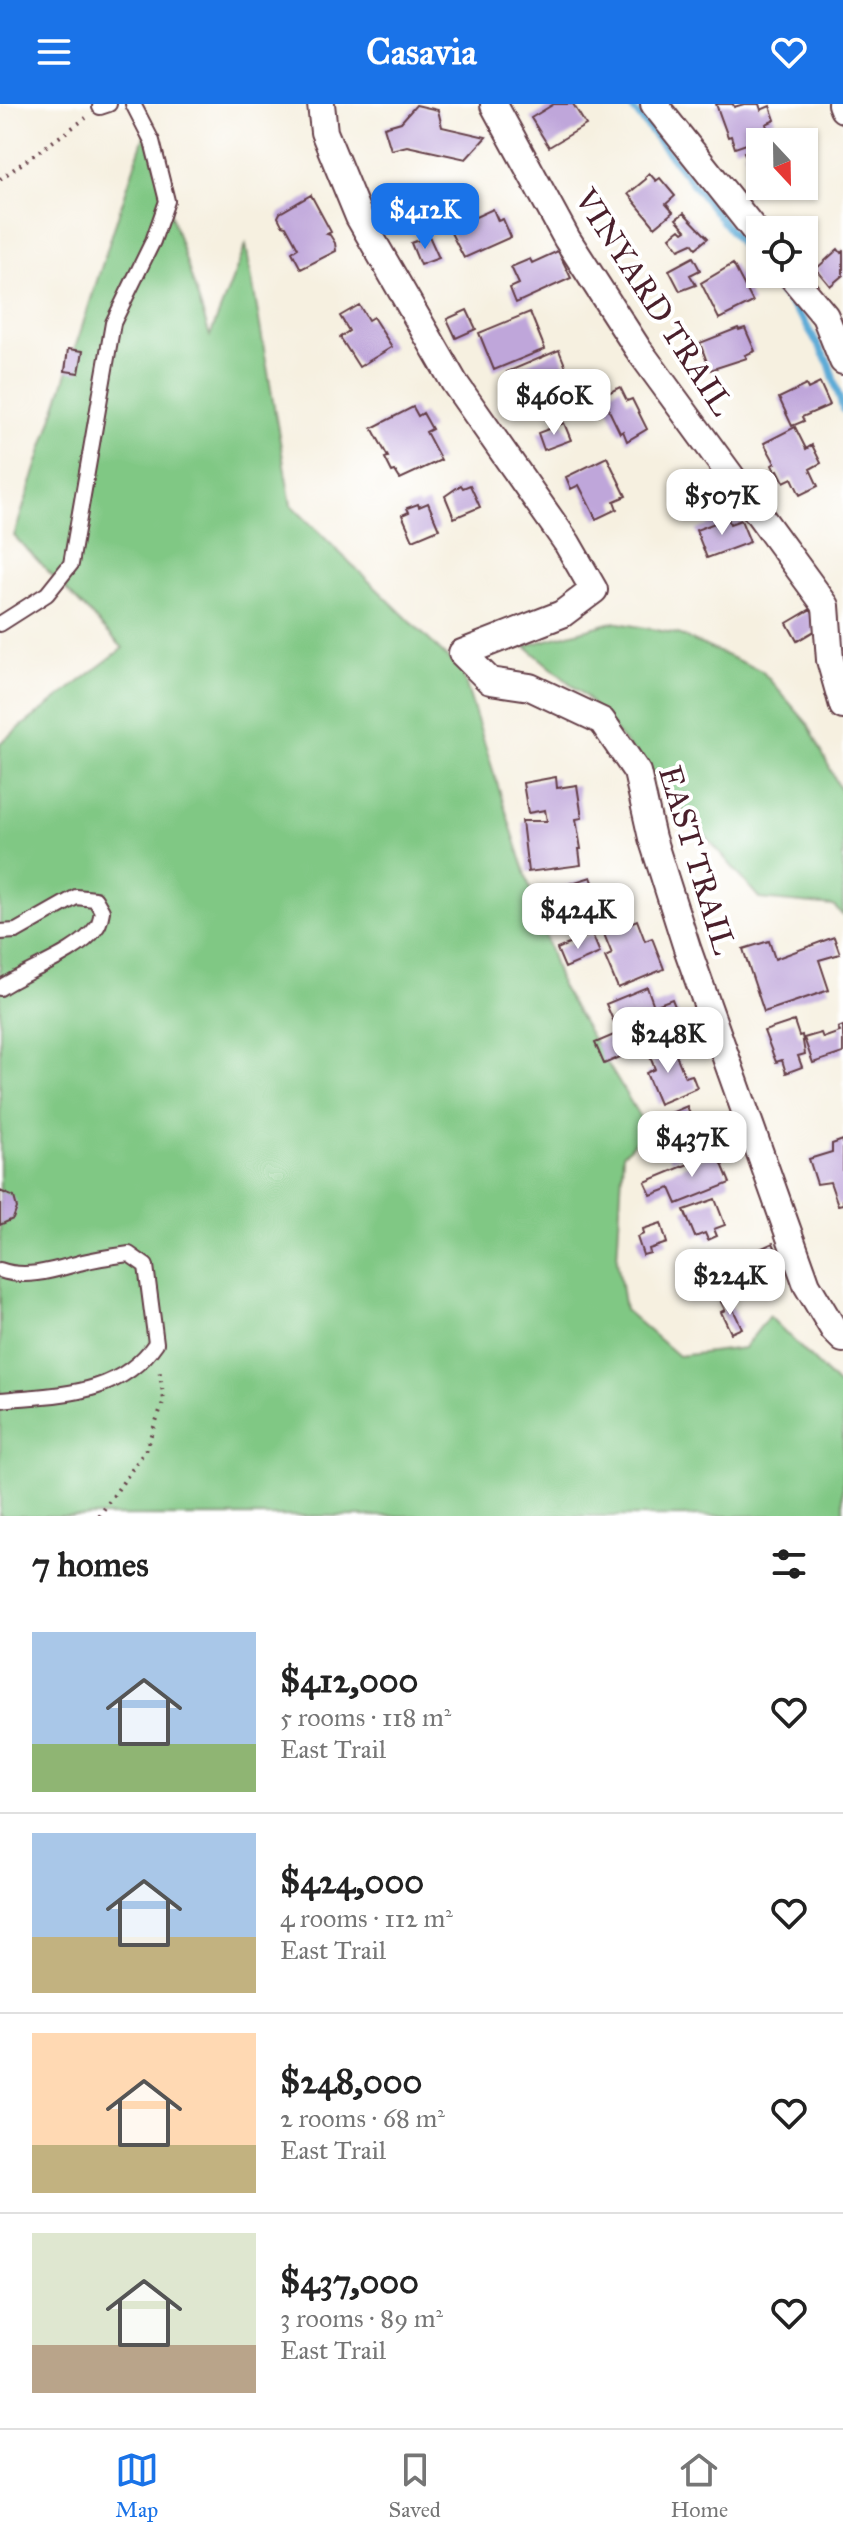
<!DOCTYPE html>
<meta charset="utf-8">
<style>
body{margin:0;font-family:"IM FELL Great Primer",serif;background:#f6f6f6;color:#222;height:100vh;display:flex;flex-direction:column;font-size:30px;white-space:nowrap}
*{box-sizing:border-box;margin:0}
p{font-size:26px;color:#767676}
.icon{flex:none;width:44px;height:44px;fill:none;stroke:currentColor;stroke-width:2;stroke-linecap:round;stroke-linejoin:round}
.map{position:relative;height:1412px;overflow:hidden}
.drawer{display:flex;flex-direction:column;background:#fff;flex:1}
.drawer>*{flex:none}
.needle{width:52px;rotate:158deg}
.controls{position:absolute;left:746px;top:24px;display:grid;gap:16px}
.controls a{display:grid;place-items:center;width:72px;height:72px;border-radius:0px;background:#fff;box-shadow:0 2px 6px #0004;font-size:40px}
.price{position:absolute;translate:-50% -68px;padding:0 18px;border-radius:16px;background:#fff;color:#222;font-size:26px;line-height:52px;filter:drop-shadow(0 2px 4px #0008)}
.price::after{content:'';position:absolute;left:50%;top:48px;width:24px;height:18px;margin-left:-12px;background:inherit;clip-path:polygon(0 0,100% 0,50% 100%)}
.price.active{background:#1a73e8;color:#fff}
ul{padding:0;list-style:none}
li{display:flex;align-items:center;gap:24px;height:200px;padding:0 32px}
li+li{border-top:2px solid #e0e0e0}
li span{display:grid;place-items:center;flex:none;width:224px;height:160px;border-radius:0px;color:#555}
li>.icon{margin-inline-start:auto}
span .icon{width:96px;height:96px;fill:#fffc;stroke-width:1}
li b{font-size:34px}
h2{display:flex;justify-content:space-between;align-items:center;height:96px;padding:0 32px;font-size:34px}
header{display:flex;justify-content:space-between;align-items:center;height:104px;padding:0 32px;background:#1a73e8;color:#fff;font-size:36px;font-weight:700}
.tab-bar{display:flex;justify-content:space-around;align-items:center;height:112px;border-top:2px solid #e0e0e0;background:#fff;font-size:22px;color:#767676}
.tab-bar a{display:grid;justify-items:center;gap:4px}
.tab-bar .active{color:#1a73e8}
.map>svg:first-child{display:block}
.green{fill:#80c884;stroke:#657458;stroke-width:2}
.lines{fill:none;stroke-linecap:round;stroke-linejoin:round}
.stream{stroke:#5dabd7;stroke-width:7}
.building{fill:#bfa6da}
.lane-casing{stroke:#643e46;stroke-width:18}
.street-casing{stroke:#643e46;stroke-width:30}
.path{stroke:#643e46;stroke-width:4;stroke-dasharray:2 6;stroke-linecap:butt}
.lane{stroke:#fff;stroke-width:14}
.street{stroke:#fff;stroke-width:26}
.labels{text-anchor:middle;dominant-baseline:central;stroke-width:8;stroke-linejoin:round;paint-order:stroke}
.street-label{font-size:32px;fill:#4a1f2b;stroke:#fff}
</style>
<header><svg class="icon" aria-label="menu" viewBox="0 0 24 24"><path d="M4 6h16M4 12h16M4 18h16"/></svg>Casavia<svg class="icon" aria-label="heart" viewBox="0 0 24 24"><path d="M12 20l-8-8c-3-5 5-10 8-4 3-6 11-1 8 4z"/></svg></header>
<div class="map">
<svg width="843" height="1412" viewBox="0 0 843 1412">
<rect width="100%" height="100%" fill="#fff"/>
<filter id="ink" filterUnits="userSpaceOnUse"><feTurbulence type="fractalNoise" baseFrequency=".0125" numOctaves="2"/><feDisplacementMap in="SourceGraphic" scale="16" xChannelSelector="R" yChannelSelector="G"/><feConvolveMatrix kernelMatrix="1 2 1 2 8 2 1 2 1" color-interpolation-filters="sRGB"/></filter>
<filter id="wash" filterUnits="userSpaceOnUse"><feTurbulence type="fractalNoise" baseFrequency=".006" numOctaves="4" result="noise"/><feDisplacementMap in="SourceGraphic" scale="32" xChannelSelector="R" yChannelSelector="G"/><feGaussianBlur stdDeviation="1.8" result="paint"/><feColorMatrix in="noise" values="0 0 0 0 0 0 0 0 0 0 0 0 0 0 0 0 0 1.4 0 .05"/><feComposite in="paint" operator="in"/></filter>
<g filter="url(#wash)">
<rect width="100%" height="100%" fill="#f6f0e0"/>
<path class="green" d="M 145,29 L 210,232 L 246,141 L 291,401 L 462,568 L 561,882 L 647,1025 L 623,1050 L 617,1156 L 625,1206 L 678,1252 L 744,1244 L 769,1212 L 843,1286 L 843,1412 L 0,1412 L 0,639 L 123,544 L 14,432 Z
M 613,518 L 678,530 L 762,567 L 808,620 L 843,691 L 843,812 L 834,802 L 760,795 L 585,592 L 525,542 Z"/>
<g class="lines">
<path class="stream" d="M 629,0 L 760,164
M 765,170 L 804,217 L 829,260 L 843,306"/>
</g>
<g id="blocks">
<path class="building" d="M 554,0 L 573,0 L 586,21 L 549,43 L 531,14 Z
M 716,0 L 733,0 L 734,3 L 744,0 L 759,0 L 761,6 L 770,2 L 775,16 L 766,20 L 770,32 L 735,44 L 731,32 L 728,33 Z
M 416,1 L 438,6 L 442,23 L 486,33 L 466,55 L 407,42 L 391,46 L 384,23 L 401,18 Z
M 760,42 L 760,79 L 758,80 L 744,48 Z
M 649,69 L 656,77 L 660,74 L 675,92 L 666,100 L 673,108 L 655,123 L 628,90 L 646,75 L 645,73 Z
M 311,91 L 331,128 L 327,130 L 330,131 L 335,139 L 336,147 L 301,165 L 292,148 L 298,144 L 286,122 L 282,121 L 278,113 L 280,109 Z
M 493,105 L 498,117 L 503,115 L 511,133 L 464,154 L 449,125 Z
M 684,109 L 708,134 L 696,144 L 692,139 L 679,145 L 670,133 L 680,125 L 683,128 L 686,126 L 676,115 Z
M 429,132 L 439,154 L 420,161 L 411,139 Z
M 838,145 L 841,149 L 843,147 L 843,171 L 830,182 L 816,165 Z
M 558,147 L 571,174 L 516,199 L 510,184 L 519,180 L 511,163 L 530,155 L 532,159 Z
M 693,153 L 700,166 L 690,171 L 696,181 L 680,187 L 669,166 Z
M 733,160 L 753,198 L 719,215 L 701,179 Z
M 359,201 L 368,216 L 373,213 L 392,243 L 359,263 L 340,233 L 349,227 L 340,212 Z
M 467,206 L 476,225 L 456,234 L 447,215 Z
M 530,208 L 545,245 L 494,266 L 479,229 Z
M 738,224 L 739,226 L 745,224 L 755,247 L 745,251 L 747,254 L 710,266 L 700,239 Z
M 68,245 L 83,247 L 79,269 L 65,267 Z
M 559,246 L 574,284 L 522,305 L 507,268 Z
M 820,279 L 830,301 L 802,313 L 804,317 L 792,322 L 779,294 L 806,281 L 808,285 Z
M 620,283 L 627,297 L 632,295 L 647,325 L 627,337 L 623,327 L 620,329 L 602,292 Z
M 413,303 L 418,312 L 423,309 L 432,325 L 426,328 L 441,356 L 400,375 L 395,367 L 392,368 L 385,354 L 388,353 L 372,324 Z
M 564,319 L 571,336 L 544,346 L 538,329 Z
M 795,323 L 806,345 L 812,341 L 821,359 L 810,365 L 818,382 L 800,391 L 792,374 L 784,378 L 778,366 L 775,367 L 772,361 L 775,359 L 764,339 Z
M 607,353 L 626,392 L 614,397 L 617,405 L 596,415 L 579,381 L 571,385 L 566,373 Z
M 461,381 L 463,384 L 470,381 L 480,403 L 454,414 L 445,392 Z
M 428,399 L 439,425 L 413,436 L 402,411 L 409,408 L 407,404 L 418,400 L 419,403 Z
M 728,414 L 730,420 L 741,416 L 750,438 L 707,454 L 696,426 Z
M 811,505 L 821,523 L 797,537 L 787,519 Z
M 556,673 L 557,684 L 577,681 L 582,714 L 576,715 L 581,745 L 579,745 L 581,761 L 528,768 L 522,717 L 547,717 L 545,706 L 528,709 L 523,679 Z
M 591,773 L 598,791 L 616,785 L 623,809 L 564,827 L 550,786 Z
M 637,816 L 645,837 L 652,834 L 664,865 L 618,884 L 605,853 L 612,850 L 604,830 Z
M 592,830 L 600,849 L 565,864 L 557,845 Z
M 834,833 L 840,850 L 819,856 L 829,886 L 764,908 L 743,845 L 769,837 L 775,855 Z
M 647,883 L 654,902 L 672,895 L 681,917 L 630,938 L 628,934 L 622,937 L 606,900 Z
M 794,917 L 799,932 L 802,931 L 805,950 L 798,952 L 802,963 L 786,969 L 782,956 L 776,958 L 764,927 Z
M 843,922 L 843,949 L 813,959 L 804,934 L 821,929 L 823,934 L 840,928 L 838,924 Z
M 616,930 L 625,951 L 604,960 L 595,939 Z
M 671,938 L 685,973 L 692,971 L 697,984 L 659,1000 L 646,969 L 655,965 L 648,948 Z
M 687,1002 L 693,1018 L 708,1011 L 718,1036 L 671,1056 L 664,1039 L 652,1044 L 643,1021 Z
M 843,1036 L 843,1100 L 838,1101 L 830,1078 L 817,1080 L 809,1055 L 832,1048 L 832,1040 Z
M 717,1048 L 730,1079 L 677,1100 L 670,1084 L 651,1091 L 645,1078 Z
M 0,1087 L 14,1093 L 17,1104 L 13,1115 L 0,1121 Z
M 715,1095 L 725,1121 L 714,1125 L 717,1132 L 708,1136 L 705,1129 L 695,1133 L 684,1106 Z
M 661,1119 L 667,1139 L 649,1145 L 650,1149 L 643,1151 L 637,1133 L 644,1130 L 643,1125 Z
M 773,1139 L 782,1158 L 760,1169 L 751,1149 Z
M 728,1195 L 742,1224 L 731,1229 L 721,1208 L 725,1206 L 721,1198 Z"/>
</g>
</g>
<g filter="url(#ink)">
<use href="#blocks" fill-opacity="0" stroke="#643e46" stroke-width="2"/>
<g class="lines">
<defs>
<path id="lane" d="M 100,3 L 109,0
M 0,520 L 47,490 L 71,460 L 113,219 L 153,137 L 167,97 L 152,37 L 133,0
M 0,828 L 16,827 L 76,793 L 95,795 L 102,807 C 101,812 100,820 96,824 C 77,850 27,866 0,884
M 0,1166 C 27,1176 57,1165 83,1158 C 98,1154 114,1152 129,1150 L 146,1162 L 156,1239 C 119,1293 58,1290 0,1296"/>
<path id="street" d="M 321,0 L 324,28 L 359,113 L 454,278 L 567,439 L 594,486 L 562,510 L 462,549 L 490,577 L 530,583 L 602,617 L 637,668 L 652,734 L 687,844 L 787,1125 L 807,1181 L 834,1226 L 843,1235
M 654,0 L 760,133
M 841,0 L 843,5
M 494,1 L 567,135 L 638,245 L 826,502
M 790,170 L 825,212 L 843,257
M 826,502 L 830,556 L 843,602"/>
</defs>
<use href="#lane" class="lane-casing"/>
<use href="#street" class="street-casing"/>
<path class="path" d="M 0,75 L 86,14
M 99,1412 L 145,1347 L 164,1296 L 159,1265"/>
<use href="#lane" class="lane"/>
<use href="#street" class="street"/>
</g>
</g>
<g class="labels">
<g class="street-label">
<text transform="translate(654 198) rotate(57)">VINYARD TRAIL</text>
<text transform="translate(697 756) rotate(73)">EAST TRAIL</text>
</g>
</g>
</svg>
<div class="controls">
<a><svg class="needle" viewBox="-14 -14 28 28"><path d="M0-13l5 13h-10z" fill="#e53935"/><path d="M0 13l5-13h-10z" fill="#767676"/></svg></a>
<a><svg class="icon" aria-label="locate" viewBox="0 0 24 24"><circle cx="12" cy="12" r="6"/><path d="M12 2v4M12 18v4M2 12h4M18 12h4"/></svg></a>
</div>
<b class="price active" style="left:425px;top:147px">$412K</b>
<b class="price" style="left:554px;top:333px">$460K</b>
<b class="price" style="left:722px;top:433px">$507K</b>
<b class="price" style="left:578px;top:847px">$424K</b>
<b class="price" style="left:668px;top:971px">$248K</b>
<b class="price" style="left:692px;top:1075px">$437K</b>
<b class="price" style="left:730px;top:1213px">$224K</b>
</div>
<section class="drawer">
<h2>7 homes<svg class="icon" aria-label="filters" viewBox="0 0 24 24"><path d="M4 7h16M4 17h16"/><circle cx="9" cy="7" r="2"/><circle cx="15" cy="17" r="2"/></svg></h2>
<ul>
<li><span style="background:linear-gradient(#a9c7e8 70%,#8fb573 0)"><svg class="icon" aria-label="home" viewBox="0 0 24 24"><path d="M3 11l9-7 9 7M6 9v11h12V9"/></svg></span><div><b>$412,000</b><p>5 rooms · 118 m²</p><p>East Trail</p></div><svg class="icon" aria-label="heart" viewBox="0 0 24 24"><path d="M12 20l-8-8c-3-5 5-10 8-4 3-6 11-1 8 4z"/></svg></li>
<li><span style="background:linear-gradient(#a9c7e8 65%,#c2b280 0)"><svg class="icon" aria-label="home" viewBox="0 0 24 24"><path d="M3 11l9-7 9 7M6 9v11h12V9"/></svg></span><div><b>$424,000</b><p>4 rooms · 112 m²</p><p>East Trail</p></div><svg class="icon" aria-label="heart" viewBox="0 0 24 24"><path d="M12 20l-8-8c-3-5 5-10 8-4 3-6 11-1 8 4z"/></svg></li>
<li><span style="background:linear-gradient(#ffd9b3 70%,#c2b280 0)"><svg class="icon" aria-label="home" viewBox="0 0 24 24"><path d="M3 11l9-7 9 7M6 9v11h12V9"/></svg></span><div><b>$248,000</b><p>2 rooms · 68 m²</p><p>East Trail</p></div><svg class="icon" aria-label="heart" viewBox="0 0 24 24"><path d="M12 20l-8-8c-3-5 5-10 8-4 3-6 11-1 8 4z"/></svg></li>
<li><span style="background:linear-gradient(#dfe7d0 70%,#b9a48a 0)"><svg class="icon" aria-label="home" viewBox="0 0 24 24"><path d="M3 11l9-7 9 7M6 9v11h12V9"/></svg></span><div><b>$437,000</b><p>3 rooms · 89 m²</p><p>East Trail</p></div><svg class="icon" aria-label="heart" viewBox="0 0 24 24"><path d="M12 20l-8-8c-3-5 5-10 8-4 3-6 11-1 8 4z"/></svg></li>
</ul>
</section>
<nav class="tab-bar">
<a class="active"><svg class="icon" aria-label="map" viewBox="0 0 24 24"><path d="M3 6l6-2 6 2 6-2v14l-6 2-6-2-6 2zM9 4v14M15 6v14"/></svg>Map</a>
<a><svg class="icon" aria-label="saved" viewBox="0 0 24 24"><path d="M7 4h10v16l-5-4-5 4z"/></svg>Saved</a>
<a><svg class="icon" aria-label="home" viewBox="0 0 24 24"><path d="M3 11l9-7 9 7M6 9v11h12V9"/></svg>Home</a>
</nav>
